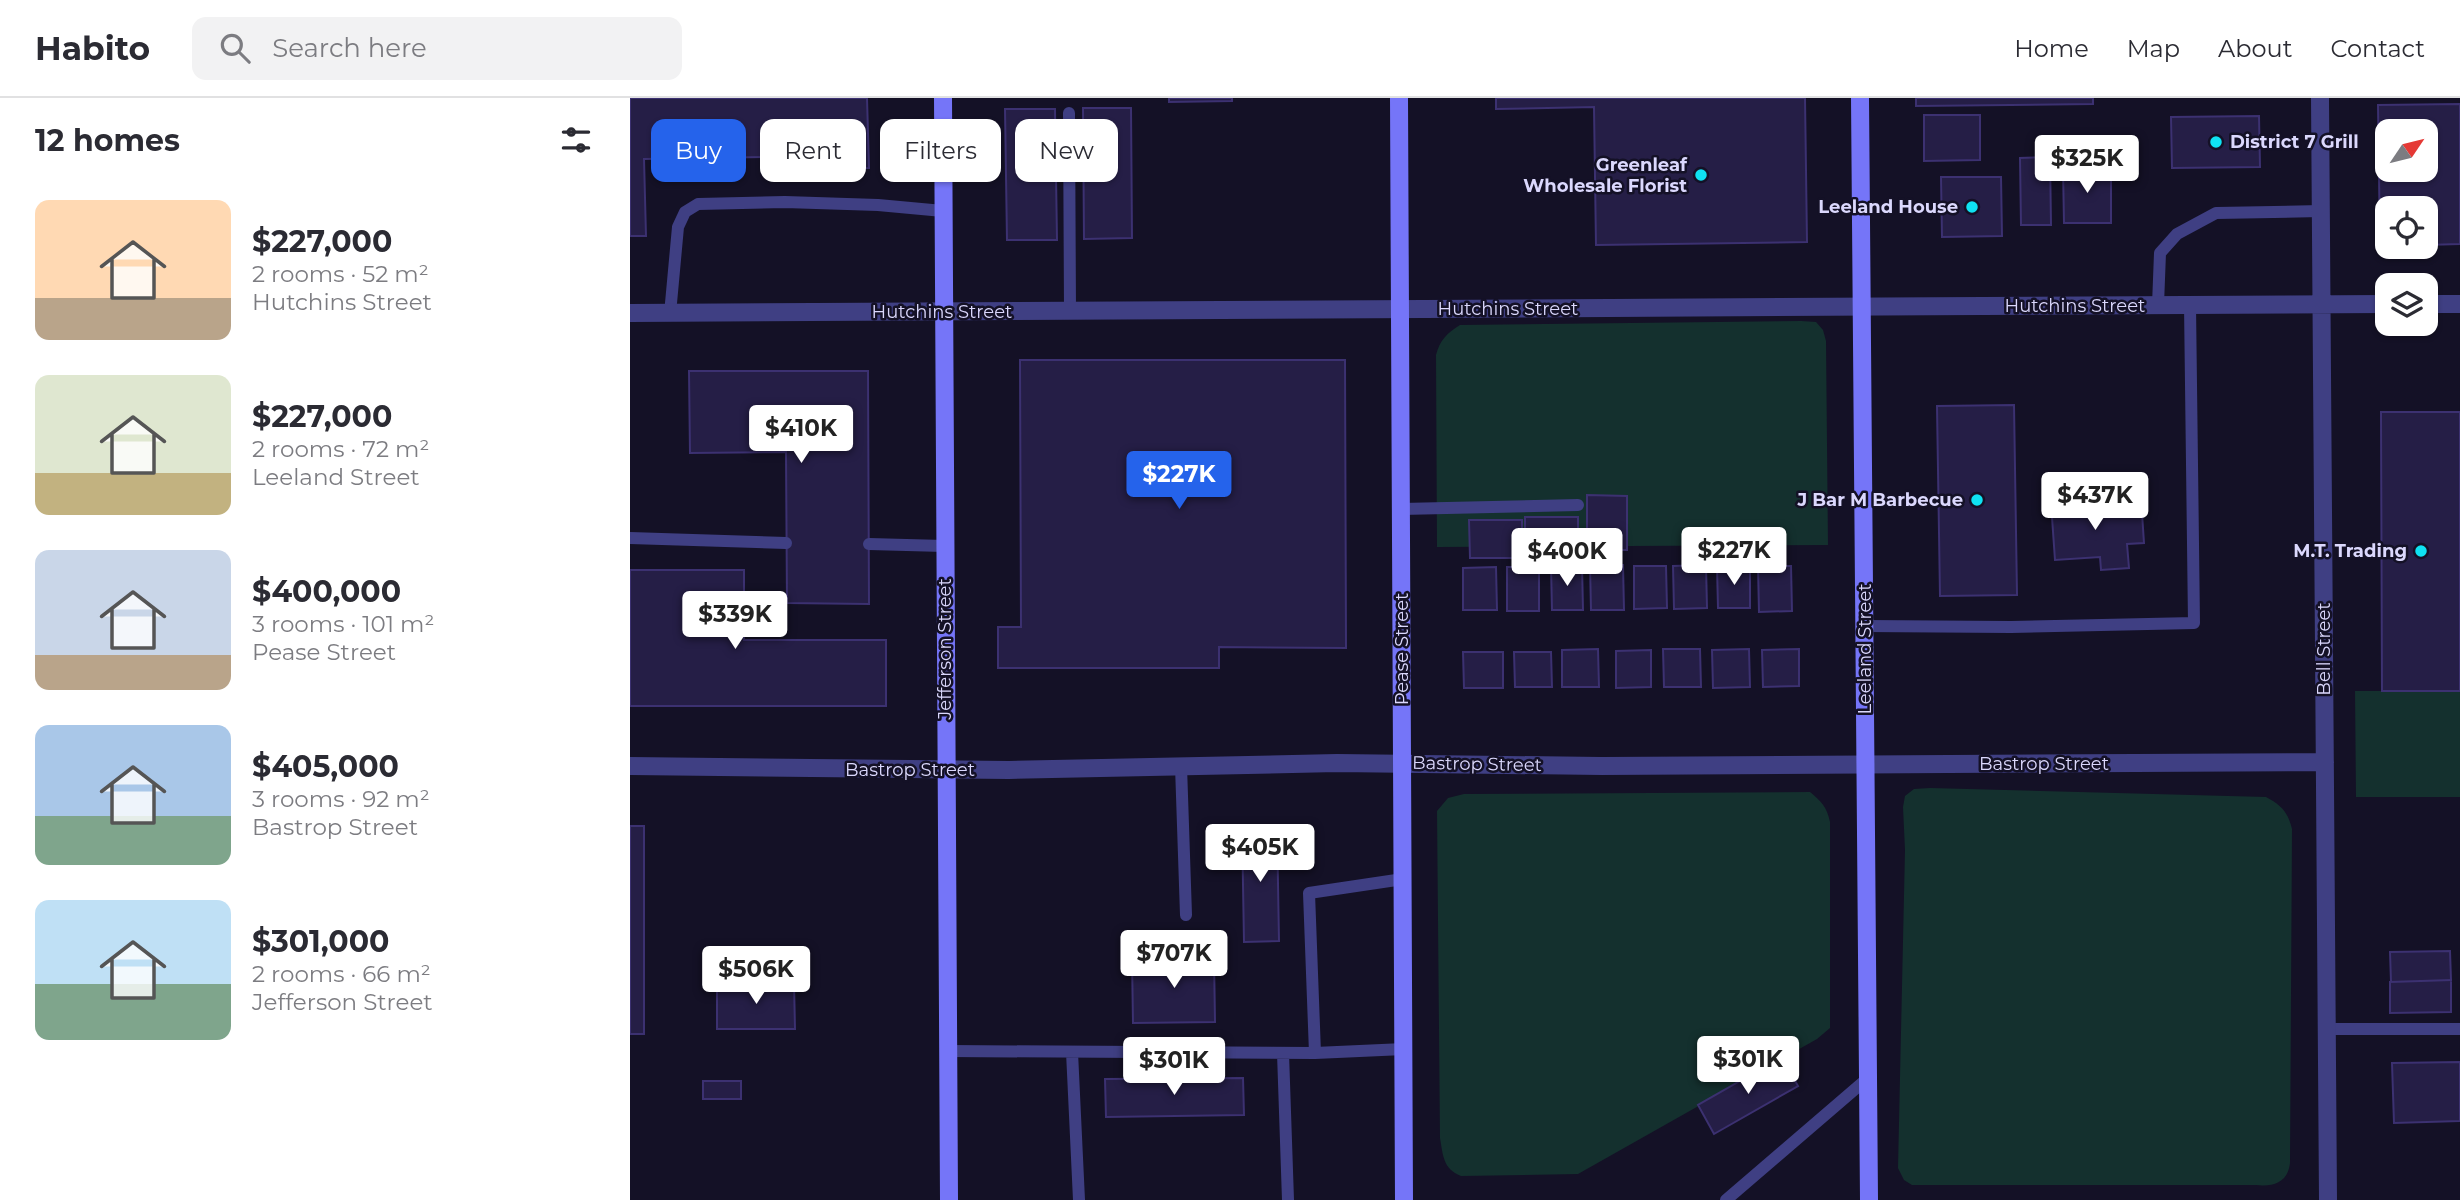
<!DOCTYPE html>
<meta charset="utf-8">
<style>
body{margin:0;font-family:Montserrat,sans-serif;background:#f2f2f3;color:#2b2b33;height:100vh;display:flex;flex-direction:column;font-size:26px;white-space:nowrap}
*{box-sizing:border-box;margin:0}
p{font-size:23px;color:#7c7c81}
.icon{flex:none;width:38px;height:38px;fill:none;stroke:currentColor;stroke-width:2;stroke-linecap:round;stroke-linejoin:round}
.map{position:relative;flex:1;overflow:hidden}
.side{display:flex;flex-direction:column;background:#fff;width:630px}
.side>*{flex:none}
.banner{position:absolute;left:21px;top:21px;width:665px;height:63px;display:flex;gap:14px}
.needle{width:46px;rotate:55deg}
.controls{position:absolute;left:1745px;top:21px;display:grid;gap:14px}
.controls a{display:grid;place-items:center;width:63px;height:63px;border-radius:14px;background:#fff;box-shadow:0 2px 5px #0004;font-size:35px}
.price{position:absolute;translate:-50% -60px;padding:0 16px;border-radius:7px;background:#fff;color:#222;font-size:23px;line-height:46px;filter:drop-shadow(0 2px 4px #0008)}
.price::after{content:'';position:absolute;left:50%;top:42px;width:21px;height:16px;margin-left:-10px;background:inherit;clip-path:polygon(0 0,100% 0,50% 100%)}
.price.active{background:#2563eb;color:#fff}
ul{padding:0;list-style:none}
li{display:flex;align-items:center;gap:21px;height:175px;padding:0 35px}
li span{display:grid;place-items:center;flex:none;width:196px;height:140px;border-radius:14px;color:#555}
li>.icon{margin-inline-start:auto}
span .icon{width:84px;height:84px;fill:#fffc;stroke-width:1}
li b{font-size:30px}
h2{display:flex;justify-content:space-between;align-items:center;height:84px;padding:0 35px;font-size:30px}
.pill{padding:0 24px;border-radius:14px;background:#fff;box-shadow:0 2px 5px #0004;font-size:24px;line-height:63px}
.pill.active{background:#2563eb;color:#fff}
header{display:flex;align-items:center;gap:42px;box-sizing:border-box;height:98px;padding:0 35px;background:#fff;border-bottom:2px solid #e1e1e2}
header strong{font-size:33px}
nav{display:flex;gap:38px;margin-inline-start:auto;font-size:24px}
.search{width:490px;height:63px;background:#f2f2f3;display:flex;align-items:center;gap:18px;box-sizing:border-box;padding:0 24px;border-radius:14px;color:#7c7c81;font-size:26px}
main{display:flex;flex:1;min-height:0}
.map>svg:first-child{display:block}
.green{fill:#14302e}
.building{fill:#251e46;stroke:#3c3171;stroke-width:2;fill-rule:evenodd}
.lines{fill:none;stroke-linecap:round;stroke-linejoin:round}
.lane{stroke:#3f3f83;stroke-width:12}
.street{stroke:#3f3f83;stroke-width:18}
.secondary{stroke:#7575f8;stroke-width:18}
.poi-dot{fill:#0fe2f2;stroke:#141126;stroke-width:2.5}
.labels{text-anchor:middle;dominant-baseline:central;stroke-width:5;stroke-linejoin:round;paint-order:stroke}
.poi-label{font-size:18px;font-weight:bold;fill:#dbd8fd;stroke:#141126;text-anchor:end}
.street-label{font-size:18px;fill:#dbd8fd;stroke:#141126}
</style>
<header>
<strong>Habito</strong>
<div class="search"><svg class="icon" aria-label="search" viewBox="0 0 24 24"><circle cx="10" cy="10" r="6"/><path d="M15 15l6 6"/></svg>Search here</div>
<nav><a>Home</a><a>Map</a><a>About</a><a>Contact</a></nav>
</header>
<main>
<section class="side">
<h2>12 homes<svg class="icon" aria-label="filters" viewBox="0 0 24 24"><path d="M4 7h16M4 17h16"/><circle cx="9" cy="7" r="2"/><circle cx="15" cy="17" r="2"/></svg></h2>
<ul>
<li><span style="background:linear-gradient(#ffd9b3 70%,#b9a48a 0)"><svg class="icon" aria-label="home" viewBox="0 0 24 24"><path d="M3 11l9-7 9 7M6 9v11h12V9"/></svg></span><div><b>$227,000</b><p>2 rooms · 52 m²</p><p>Hutchins Street</p></div></li>
<li><span style="background:linear-gradient(#dfe7d0 70%,#c2b280 0)"><svg class="icon" aria-label="home" viewBox="0 0 24 24"><path d="M3 11l9-7 9 7M6 9v11h12V9"/></svg></span><div><b>$227,000</b><p>2 rooms · 72 m²</p><p>Leeland Street</p></div></li>
<li><span style="background:linear-gradient(#c9d6e8 75%,#b9a48a 0)"><svg class="icon" aria-label="home" viewBox="0 0 24 24"><path d="M3 11l9-7 9 7M6 9v11h12V9"/></svg></span><div><b>$400,000</b><p>3 rooms · 101 m²</p><p>Pease Street</p></div></li>
<li><span style="background:linear-gradient(#a9c7e8 65%,#7fa58c 0)"><svg class="icon" aria-label="home" viewBox="0 0 24 24"><path d="M3 11l9-7 9 7M6 9v11h12V9"/></svg></span><div><b>$405,000</b><p>3 rooms · 92 m²</p><p>Bastrop Street</p></div></li>
<li><span style="background:linear-gradient(#bfe0f5 60%,#7fa58c 0)"><svg class="icon" aria-label="home" viewBox="0 0 24 24"><path d="M3 11l9-7 9 7M6 9v11h12V9"/></svg></span><div><b>$301,000</b><p>2 rooms · 66 m²</p><p>Jefferson Street</p></div></li>
</ul>
</section>
<div class="map">
<svg width="1830" height="1102" viewBox="0 0 1830 1102">
<rect width="100%" height="100%" fill="#141126"/>
<path class="green" d="M 1171,223 L 1186,224 L 1193,232 L 1196,243 L 1198,447 L 807,449 L 806,257 C 810,242 817,235 830,227 Z
M 1725,593 L 1830,593 L 1830,699 L 1726,699 Z
M 1300,690 L 1636,699 C 1651,707 1658,714 1662,731 L 1660,1065 C 1658,1084 1644,1089 1626,1087 L 1282,1087 L 1274,1082 L 1268,1070 L 1275,752 L 1273,709 L 1275,698 L 1284,691 Z
M 1180,694 C 1191,703 1197,709 1200,724 L 1200,930 L 1187,941 L 948,1076 L 831,1078 C 813,1071 813,1057 810,1040 L 807,713 L 818,700 L 834,696 Z"/>
<path class="building" d="M 0,0 L 237,0 L 239,70 L 190,71 L 190,58 L 14,61 L 16,138 L 0,138 Z
M 539,0 L 602,0 L 602,3 L 539,4 Z
M 866,0 L 1175,0 L 1177,144 L 966,147 L 964,9 L 866,11 Z
M 1286,0 L 1463,0 L 1463,6 L 1286,8 Z
M 1830,6 L 1830,146 L 1796,147 L 1796,110 L 1757,110 L 1757,147 L 1750,147 L 1748,7 ZM 1757,33 L 1796,33 L 1796,72 L 1757,72 Z
M 453,10 L 501,10 L 502,140 L 454,141 Z
M 375,11 L 425,11 L 427,142 L 377,142 Z
M 1294,17 L 1350,17 L 1350,62 L 1294,63 Z
M 1629,18 L 1630,69 L 1542,70 L 1541,19 Z
M 1420,59 L 1421,127 L 1391,127 L 1390,60 Z
M 1433,70 L 1481,70 L 1481,125 L 1434,125 Z
M 1311,79 L 1371,79 L 1372,138 L 1312,139 Z
M 390,262 L 715,262 L 716,550 L 589,549 L 589,570 L 368,570 L 368,529 L 391,529 Z
M 59,273 L 238,273 L 239,506 L 157,505 L 156,354 L 60,355 Z
M 1384,307 L 1387,497 L 1310,498 L 1307,308 Z
M 1751,314 L 1830,314 L 1830,593 L 1752,593 Z
M 957,397 L 997,398 L 997,452 L 957,452 Z
M 1491,400 L 1492,417 L 1512,415 L 1514,445 L 1497,446 L 1499,470 L 1471,472 L 1470,459 L 1425,462 L 1421,405 Z
M 895,419 L 948,419 L 948,457 L 895,457 Z
M 839,422 L 892,422 L 892,460 L 840,460 Z
M 952,467 L 953,512 L 922,512 L 921,468 Z
M 960,467 L 993,467 L 994,512 L 961,512 Z
M 1076,467 L 1077,510 L 1044,511 L 1043,468 Z
M 1004,468 L 1036,468 L 1037,510 L 1004,511 Z
M 1087,468 L 1120,468 L 1120,510 L 1088,510 Z
M 1128,468 L 1161,468 L 1162,513 L 1129,514 Z
M 866,469 L 867,512 L 833,512 L 833,470 Z
M 877,469 L 909,469 L 909,513 L 877,513 Z
M 0,472 L 114,472 L 114,542 L 256,542 L 256,608 L 0,608 Z
M 968,551 L 969,589 L 932,589 L 932,552 Z
M 1033,551 L 1070,551 L 1071,589 L 1034,589 Z
M 1119,551 L 1120,589 L 1083,590 L 1082,552 Z
M 1169,551 L 1169,588 L 1133,589 L 1132,552 Z
M 1021,552 L 1021,589 L 986,590 L 986,553 Z
M 833,554 L 873,554 L 873,590 L 834,590 Z
M 884,554 L 921,554 L 922,589 L 885,589 Z
M 0,728 L 14,728 L 14,936 L 0,936 Z
M 647,728 L 649,843 L 614,844 L 612,729 Z
M 1820,853 L 1821,882 L 1761,884 L 1760,854 Z
M 584,860 L 585,924 L 503,925 L 502,861 Z
M 1821,882 L 1821,914 L 1760,915 L 1760,884 Z
M 87,885 L 164,885 L 165,931 L 87,931 Z
M 1152,959 L 1168,988 L 1084,1036 L 1068,1007 Z
M 1830,964 L 1830,1023 L 1764,1025 L 1762,965 Z
M 613,980 L 614,1017 L 476,1019 L 475,981 Z
M 73,983 L 111,983 L 111,1001 L 73,1001 Z"/>
<g class="lines">
<path class="lane" d="M 439,15 L 440,213
M 1528,207 L 1530,155 L 1547,136 L 1586,115 L 1691,113
M 40,216 L 48,129 L 55,114 L 68,106 L 155,104 L 248,107 L 313,113
M 771,411 L 948,407
M 0,440 L 156,445
M 239,446 L 314,448
M 1234,528 L 1381,529 L 1564,525 L 1560,207
M 551,668 L 556,817
M 773,781 L 679,795 L 685,955 L 774,951
M 1696,931 L 1830,931
M 318,953 L 685,955
M 442,954 L 449,1102
M 653,955 L 658,1102
M 1096,1102 L 1238,980"/>
<path class="street" d="M 1690,0 L 1698,1102
M 1796,206 L 1830,206
M 0,215 L 1757,206
M 0,668 L 379,672 L 707,665 L 972,668 L 1695,664"/>
<path class="secondary" d="M 313,0 L 319,1102
M 769,0 L 774,1102
M 1230,0 L 1239,1102"/>
</g>
<g class="poi-dot">
<circle cx="1586" cy="44" r="7"/>
<circle cx="1071" cy="77" r="7"/>
<circle cx="1342" cy="109" r="7"/>
<circle cx="1347" cy="402" r="7"/>
<circle cx="1791" cy="453" r="7"/>
</g>
<g class="labels">
<g class="poi-label">
<text x="1600" y="44" text-anchor="start">District 7 Grill</text>
<text x="1057" y="67">Greenleaf<tspan x="1057" dy="21">Wholesale Florist</tspan></text>
<text x="1328" y="109">Leeland House</text>
<text x="1333" y="402">J Bar M Barbecue</text>
<text x="1777" y="453">M.T. Trading</text>
</g>
<g class="street-label">
<text x="1445" y="208">Hutchins Street</text>
<text x="878" y="211">Hutchins Street</text>
<text x="312" y="214">Hutchins Street</text>
<text transform="translate(315 551) rotate(-90)">Jefferson Street</text>
<text transform="translate(772 551) rotate(-90)">Pease Street</text>
<text transform="translate(1235 551) rotate(-90)">Leeland Street</text>
<text transform="translate(1694 551) rotate(-90)">Bell Street</text>
<text transform="translate(847 666) rotate(1)">Bastrop Street</text>
<text x="1414" y="666">Bastrop Street</text>
<text x="280" y="672">Bastrop Street</text>
</g>
</g>
</svg>
<div class="controls">
<a><svg class="needle" viewBox="-14 -14 28 28"><path d="M0-13l5 13h-10z" fill="#e53935"/><path d="M0 13l5-13h-10z" fill="#7c7c81"/></svg></a>
<a><svg class="icon" aria-label="locate" viewBox="0 0 24 24"><circle cx="12" cy="12" r="6"/><path d="M12 2v4M12 18v4M2 12h4M18 12h4"/></svg></a>
<a><svg class="icon" aria-label="layers" viewBox="0 0 24 24"><path d="M12 4l9 5-9 5-9-5zM3 14l9 5 9-5"/></svg></a>
</div>
<b class="price" style="left:1457px;top:97px">$325K</b>
<b class="price" style="left:171px;top:367px">$410K</b>
<b class="price active" style="left:549px;top:413px">$227K</b>
<b class="price" style="left:1465px;top:434px">$437K</b>
<b class="price" style="left:1104px;top:489px">$227K</b>
<b class="price" style="left:937px;top:490px">$400K</b>
<b class="price" style="left:105px;top:553px">$339K</b>
<b class="price" style="left:630px;top:786px">$405K</b>
<b class="price" style="left:544px;top:892px">$707K</b>
<b class="price" style="left:126px;top:908px">$506K</b>
<b class="price" style="left:1118px;top:998px">$301K</b>
<b class="price" style="left:544px;top:999px">$301K</b>
<div class="banner">
<a class="pill active">Buy</a>
<a class="pill">Rent</a>
<a class="pill">Filters</a>
<a class="pill">New</a>
</div>
</div>
</main>
